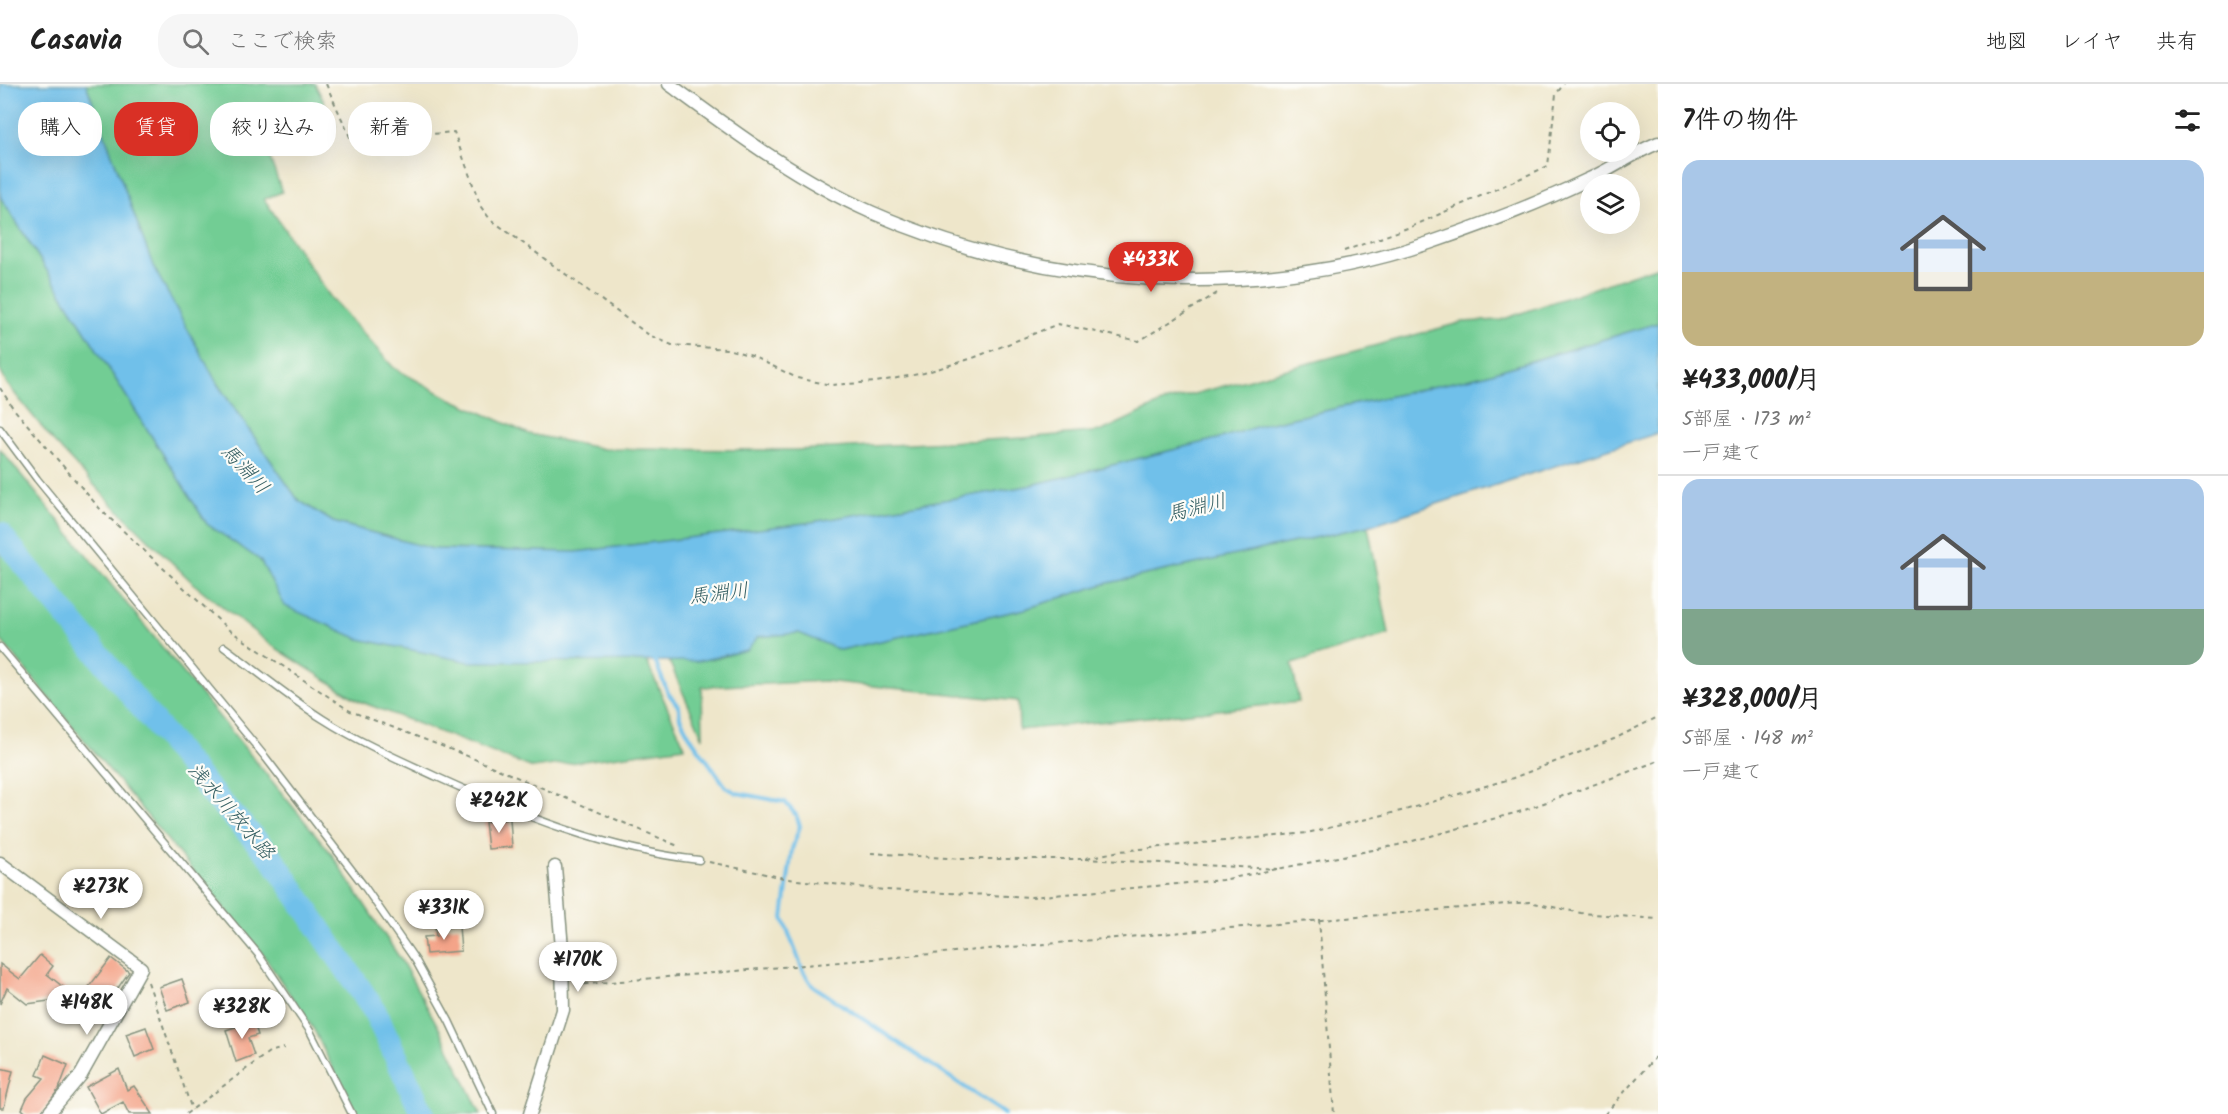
<!DOCTYPE html>
<html lang="ja">
<meta charset="utf-8">
<style>
body{margin:0;font-family:Kalam,"Klee One",sans-serif;background:#f6f6f6;color:#222;height:100vh;display:flex;flex-direction:column;font-size:22px;white-space:nowrap}
*{box-sizing:border-box;margin:0}
p{font-size:20px;color:#767676}
.icon{flex:none;width:33px;height:33px;fill:none;stroke:currentColor;stroke-width:2;stroke-linecap:round;stroke-linejoin:round}
.map{position:relative;flex:1;overflow:hidden}
.details{display:flex;flex-direction:column;background:#fff;width:570px}
.details>*{flex:none}
.banner{position:absolute;left:18px;top:18px;width:570px;height:54px;display:flex;gap:12px}
.fabs{position:absolute;left:1580px;top:18px;display:grid;gap:12px}
.fabs a{display:grid;place-items:center;width:60px;height:60px;border-radius:50%;background:#fff;box-shadow:0 6px 24px #0002;font-size:30px}
.price{position:absolute;translate:-50% -51px;padding:0 14px;border-radius:21px;background:#fff;color:#222;font-size:20px;line-height:39px;filter:drop-shadow(0 2px 3px #0008)}
.price::after{content:'';position:absolute;left:50%;top:36px;width:18px;height:14px;margin-left:-9px;background:inherit;clip-path:polygon(0 0,100% 0,50% 100%)}
.price.active{background:#d93025;color:#fff}
ul{padding:0;list-style:none}
li{display:grid;align-content:center;gap:12px;height:318px;padding:0 24px}
li+li{border-top:2px solid #e0e0e0}
li span{display:grid;place-items:center;height:186px;border-radius:18px;color:#555}
li>.icon{margin-inline-start:auto}
span .icon{width:108px;height:108px;fill:#fffc;stroke-width:1}
li b{font-size:26px}
h2{display:flex;justify-content:space-between;align-items:center;height:72px;padding:0 24px;font-size:26px}
.tag{padding:0 21px;border-radius:24px;background:#fff;box-shadow:0 6px 24px #0002;font-size:21px;line-height:54px}
.tag.active{background:#d93025;color:#fff}
header{display:flex;align-items:center;gap:36px;box-sizing:border-box;height:84px;padding:0 30px;background:#fff;border-bottom:2px solid #e0e0e0}
header strong{font-size:28px}
nav{display:flex;gap:33px;margin-inline-start:auto;font-size:21px}
.search{width:420px;height:54px;background:#f6f6f6;display:flex;align-items:center;gap:15px;box-sizing:border-box;padding:0 21px;border-radius:24px;color:#767676;font-size:22px}
main{display:flex;flex:1;min-height:0}
.map>svg:first-child{display:block}
.green{fill:#72cd94;stroke:#488564;stroke-width:1.5}
.water{fill:#6fc0ea;stroke:#477e8f;stroke-width:1.5}
.lines{fill:none;stroke-linecap:round;stroke-linejoin:round}
.stream{stroke:#6fc0ea;stroke-width:4}
.river{stroke:#6fc0ea;stroke-width:24}
.building{fill:#f4a489}
.lane-casing{stroke:#86927f;stroke-width:9}
.street-casing{stroke:#86927f;stroke-width:15}
.path{stroke:#86927f;stroke-width:2;stroke-dasharray:4.5 4.5;stroke-linecap:butt}
.lane{stroke:#fff;stroke-width:6}
.street{stroke:#fff;stroke-width:12}
.labels{text-anchor:middle;dominant-baseline:central;stroke-width:4.5;stroke-linejoin:round;paint-order:stroke}
.water-label{font-size:20px;font-style:italic;fill:#335e62;stroke:#fdfcf7}
</style>
<header>
<strong>Casavia</strong>
<div class="search"><svg class="icon" aria-label="search" viewBox="0 0 24 24"><circle cx="10" cy="10" r="6"/><path d="M15 15l6 6"/></svg>ここで検索</div>
<nav><a>地図</a><a>レイヤ</a><a>共有</a></nav>
</header>
<main>
<div class="map">
<svg width="1658" height="1030" viewBox="0 0 1658 1030">
<rect width="100%" height="100%" fill="#fdfcf7"/>
<filter id="ink" filterUnits="userSpaceOnUse"><feTurbulence type="fractalNoise" baseFrequency=".0167" numOctaves="2"/><feDisplacementMap in="SourceGraphic" scale="12" xChannelSelector="R" yChannelSelector="G"/><feConvolveMatrix kernelMatrix="1 2 1 2 8 2 1 2 1" color-interpolation-filters="sRGB"/></filter>
<filter id="wash" filterUnits="userSpaceOnUse"><feTurbulence type="fractalNoise" baseFrequency=".008" numOctaves="4" result="noise"/><feDisplacementMap in="SourceGraphic" scale="24" xChannelSelector="R" yChannelSelector="G"/><feGaussianBlur stdDeviation="1.35" result="paint"/><feColorMatrix in="noise" values="0 0 0 0 0 0 0 0 0 0 0 0 0 0 0 0 0 1.4 0 .05"/><feComposite in="paint" operator="in"/></filter>
<g filter="url(#wash)">
<rect width="100%" height="100%" fill="#eee6ca"/>
<path class="green" d="M 86,0 L 315,0 L 336,42 L 262,52 L 282,108 L 264,115 L 331,214 L 394,284 L 447,313 L 529,350 L 604,365 L 795,366 L 1024,354 L 1102,347 L 1164,318 L 1463,238 L 1501,236 L 1658,182 L 1658,239 L 1485,291 L 1262,341 L 1221,354 L 1028,402 L 806,439 L 576,468 L 433,465 L 333,438 L 298,416 L 218,301 L 153,182 Z
M 0,112 L 207,440 L 260,476 L 286,522 L 614,576 L 646,576 L 685,663 L 533,684 L 359,617 L 271,561 L 195,501 L 110,418 L 54,358 L 7,300 L 0,286 Z
M 0,365 L 330,768 L 401,876 L 440,946 L 481,1030 L 355,1030 L 314,946 L 264,872 L 0,555 Z
M 1368,442 L 1389,550 L 1292,580 L 1299,618 L 1019,646 L 1018,617 L 824,597 L 702,603 L 703,654 L 669,577 C 699,577 737,577 758,553 L 799,548 L 840,566 L 1025,525 L 1104,500 Z"/>
<path class="water" d="M 0,0 L 86,0 L 153,182 L 218,301 L 298,416 L 333,438 L 433,465 L 576,468 L 806,439 L 1028,402 L 1221,354 L 1262,341 L 1485,291 L 1658,239 L 1658,349 L 1368,442 L 1104,500 L 1025,525 L 840,566 L 799,549 L 758,553 L 747,566 L 699,577 L 469,578 L 359,555 L 285,522 L 260,476 L 207,440 L 0,112 Z"/>
<g class="lines">
<path class="stream" d="M 653,572 L 668,609 L 679,623 L 680,634 L 689,651 L 726,703 L 737,709 L 785,718 L 796,731 L 800,742 L 792,765 L 783,834 L 803,887 L 812,901 L 1005,1030"/>
<path class="river" d="M 0,450 L 210,707 L 272,774 L 374,926 L 423,1030"/>
</g>
<g id="blocks">
<path class="building" d="M 510,735 L 512,763 L 488,765 L 485,738 Z
M 455,806 L 456,820 L 426,823 L 425,809 Z
M 459,842 L 461,867 L 426,870 L 424,853 L 436,852 L 435,844 Z
M 40,871 L 53,882 L 47,890 L 72,910 L 63,921 L 56,916 L 27,920 L 7,904 L 0,920 L 0,880 L 20,895 Z
M 111,874 L 129,888 L 98,933 L 78,917 Z
M 182,895 L 190,918 L 167,926 L 159,903 Z
M 253,937 L 258,951 L 248,954 L 254,971 L 236,978 L 226,946 Z
M 146,943 L 154,965 L 135,973 L 126,950 Z
M 45,971 L 68,981 L 59,1005 L 40,1030 L 27,1030 L 22,1025 L 27,1014 L 44,994 L 37,991 Z
M 0,984 L 13,987 L 4,1024 L 0,1024 Z
M 119,985 L 127,1006 L 134,1002 L 153,1030 L 129,1030 L 123,1018 L 101,1030 L 86,1003 Z"/>
</g>
</g>
<g filter="url(#ink)">
<use href="#blocks" fill-opacity="0" stroke="#86927f" stroke-width="1.5"/>
<g class="lines">
<defs>
<path id="lane" d="M 0,345 L 37,395 L 266,674 L 364,802 L 416,877 L 449,937 L 493,1030
M 0,563 L 258,870 L 310,947 L 352,1030
M 224,563 C 257,587 289,614 323,635 C 359,658 398,675 437,693 C 520,731 607,766 699,776"/>
<path id="street" d="M 669,0 C 733,47 798,96 871,128 C 1043,204 1250,219 1429,159 C 1482,141 1537,120 1587,96 C 1612,85 1633,69 1658,59
M 0,779 L 141,884 L 81,991 L 48,1030
M 530,1030 L 563,926 L 562,864 L 555,783"/>
</defs>
<use href="#lane" class="lane-casing"/>
<use href="#street" class="street-casing"/>
<path class="path" d="M 326,0 L 350,53 L 355,57 L 454,48 L 481,123 L 490,135 L 649,251 L 672,261 L 727,265 L 752,272 L 797,294 L 831,301 L 876,298 L 924,289 L 973,274 L 1058,240 L 1139,257 L 1219,208
M 1344,167 L 1413,142 L 1548,82 L 1556,10 L 1564,0
M 0,304 L 13,324 L 101,426 L 229,546 L 350,627 L 465,671 L 678,762
M 871,769 L 962,775 L 1082,775 L 1120,767 L 1307,749 L 1405,726 L 1513,694 L 1614,655 L 1658,633
M 1085,775 L 1277,785
M 709,778 L 789,795 L 884,806 L 1031,813 L 1222,796 L 1398,761 L 1522,727 L 1658,677
M 1319,835 L 1334,1030
M 148,898 L 192,1026
M 575,901 L 1529,818 L 1581,829 L 1658,835
M 186,1030 L 269,968 L 284,964
M 1605,1030 L 1658,970"/>
<use href="#lane" class="lane"/>
<use href="#street" class="street"/>
</g>
</g>
<g class="labels">
<g class="water-label">
<text transform="translate(244 386) rotate(47)">馬淵川</text>
<text transform="translate(1197 425) rotate(-14)">馬淵川</text>
<text transform="translate(719 511) rotate(-7)">馬淵川</text>
<text transform="translate(230 728) rotate(49)">浅水川放水路</text>
</g>
</g>
</svg>
<div class="fabs">
<a><svg class="icon" aria-label="locate" viewBox="0 0 24 24"><circle cx="12" cy="12" r="6"/><path d="M12 2v4M12 18v4M2 12h4M18 12h4"/></svg></a>
<a><svg class="icon" aria-label="layers" viewBox="0 0 24 24"><path d="M12 4l9 5-9 5-9-5zM3 14l9 5 9-5"/></svg></a>
</div>
<b class="price active" style="left:1151px;top:209px">¥433K</b>
<b class="price" style="left:499px;top:750px">¥242K</b>
<b class="price" style="left:101px;top:836px">¥273K</b>
<b class="price" style="left:444px;top:857px">¥331K</b>
<b class="price" style="left:578px;top:909px">¥170K</b>
<b class="price" style="left:87px;top:952px">¥148K</b>
<b class="price" style="left:242px;top:956px">¥328K</b>
<div class="banner">
<a class="tag">購入</a>
<a class="tag active">賃貸</a>
<a class="tag">絞り込み</a>
<a class="tag">新着</a>
</div>
</div>
<section class="details">
<h2>7件の物件<svg class="icon" aria-label="filters" viewBox="0 0 24 24"><path d="M4 7h16M4 17h16"/><circle cx="9" cy="7" r="2"/><circle cx="15" cy="17" r="2"/></svg></h2>
<ul>
<li><span style="background:linear-gradient(#a9c7e8 60%,#c2b280 0)"><svg class="icon" aria-label="home" viewBox="0 0 24 24"><path d="M3 11l9-7 9 7M6 9v11h12V9"/></svg></span><div><b>¥433,000/月</b><p>5部屋 · 173 m²</p><p>一戸建て</p></div></li>
<li><span style="background:linear-gradient(#a9c7e8 70%,#7fa58c 0)"><svg class="icon" aria-label="home" viewBox="0 0 24 24"><path d="M3 11l9-7 9 7M6 9v11h12V9"/></svg></span><div><b>¥328,000/月</b><p>5部屋 · 148 m²</p><p>一戸建て</p></div></li>
</ul>
</section>
</main>
